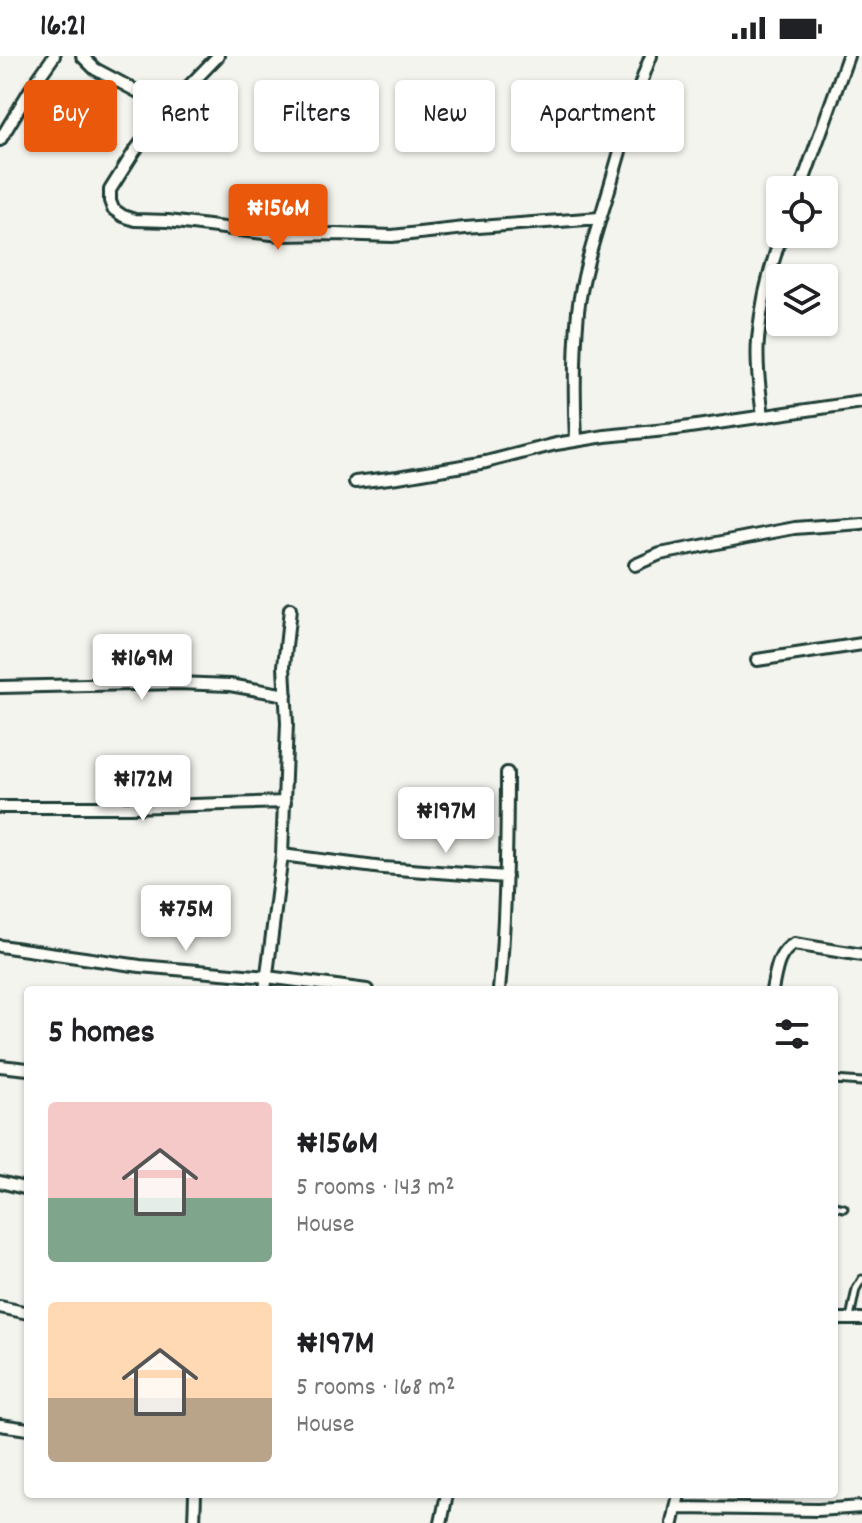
<!DOCTYPE html>
<meta charset="utf-8">
<style>
body{margin:0;font-family:Dekko,sans-serif;background:#f2f2f2;color:#202124;height:100vh;display:flex;flex-direction:column;font-size:30px;white-space:nowrap}
*{box-sizing:border-box;margin:0}
p{font-size:26px;color:#757577}
.icon{flex:none;width:44px;height:44px;fill:none;stroke:currentColor;stroke-width:2;stroke-linecap:round;stroke-linejoin:round}
.map{position:relative;flex:1;overflow:hidden}
.details{position:absolute;left:24px;top:930px;width:814px;height:512px;display:flex;flex-direction:column;background:#fff;border-radius:8px;box-shadow:0 2px 6px #0004}
.details>*{flex:none}
.hud{position:absolute;left:24px;top:24px;width:814px;height:72px;display:flex;gap:16px}
.tools{position:absolute;left:766px;top:120px;display:grid;gap:16px}
.tools a{display:grid;place-items:center;width:72px;height:72px;border-radius:8px;background:#fff;box-shadow:0 2px 6px #0004;font-size:40px}
.price{position:absolute;translate:-50% -68px;padding:0 18px;border-radius:8px;background:#fff;color:#222;font-size:26px;line-height:52px;filter:drop-shadow(0 2px 4px #0008)}
.price::after{content:'';position:absolute;left:50%;top:48px;width:24px;height:18px;margin-left:-12px;background:inherit;clip-path:polygon(0 0,100% 0,50% 100%)}
.price.current{background:#ea580c;color:#fff}
ul{padding:0;list-style:none}
li{display:flex;align-items:center;gap:24px;height:200px;padding:0 24px}
li span{display:grid;place-items:center;flex:none;width:224px;height:160px;border-radius:8px;color:#555}
li>.icon{margin-inline-start:auto}
span .icon{width:96px;height:96px;fill:#fffc;stroke-width:1}
li b{font-size:34px}
h2{display:flex;justify-content:space-between;align-items:center;height:96px;padding:0 24px;font-size:34px}
.chip{padding:0 28px;border-radius:8px;background:#fff;box-shadow:0 2px 6px #0004;font-size:28px;line-height:72px}
.chip.current{background:#ea580c;color:#fff}
.status{display:flex;justify-content:space-between;align-items:center;height:56px;padding:0 40px;background:#fff;direction:ltr}
.status svg{height:22px;fill:currentColor}
.map>svg:first-child{display:block}
.lines{fill:none;stroke-linecap:round;stroke-linejoin:round}
.lane-casing{stroke:#1f3d34;stroke-width:11}
.street-casing{stroke:#1f3d34;stroke-width:16}
.lane{stroke:#fdfcf7;stroke-width:5}
.street{stroke:#fdfcf7;stroke-width:10}
</style>
<div class="status"><b>16:21</b><svg viewBox="0 0 49 12"><path d="M0 12V9h3v3zM5 12V6h3v6zM10 12V3h3v9zM15 12V0h3v12zM26 1h20v11H26zM47 4h2v5h-2z"/></svg></div>
<div class="map">
<svg width="862" height="1467" viewBox="0 0 862 1467">
<rect width="100%" height="100%" fill="#f4f4ef"/>
<filter id="ink" filterUnits="userSpaceOnUse"><feTurbulence type="fractalNoise" baseFrequency=".0125" numOctaves="2"/><feDisplacementMap in="SourceGraphic" scale="16" xChannelSelector="R" yChannelSelector="G"/><feConvolveMatrix kernelMatrix="1 2 1 2 8 2 1 2 1" color-interpolation-filters="sRGB"/></filter>
<g filter="url(#ink)">
<g class="lines">
<defs>
<path id="lane" d="M 834,1024 L 862,1026
M 834,1150 L 844,1152
M 850,1262 L 856,1233 L 862,1223"/>
<path id="street" d="M 82,0 L 95,13 L 144,39 L 166,54 L 218,0
M 166,54 L 134,96 L 110,134 L 110,145 L 113,153 L 123,160 L 135,164 L 168,165 L 280,179 L 336,178 L 392,180 L 465,172 L 600,162
M 0,84 L 30,34 L 54,0
M 800,134 L 848,0
M 763,361 C 760,335 756,309 758,284 C 761,249 770,211 782,178
M 576,385 C 574,342 574,299 578,255 C 583,213 598,171 610,130 C 623,86 634,42 651,0
M 355,426 L 398,421 L 486,406 L 556,388 L 605,380 L 676,373 L 862,346
M 635,509 L 660,498 L 794,472 L 862,467
M 757,604 L 862,588
M 0,631 L 177,627 L 230,629 L 286,639
M 0,751 L 130,751 L 285,746
M 282,799 L 383,812 L 506,821
M 0,890 L 140,910 L 267,921 L 367,934
M 265,934 L 282,799 L 287,667 L 284,610 L 290,553
M 499,934 C 506,862 507,789 507,717
M 772,934 C 776,916 777,897 794,888 L 862,899
M 0,1010 L 28,1013
M 0,1126 L 28,1133
M 0,1251 L 28,1257
M 834,1263 L 862,1263
M 0,1369 L 28,1373
M 677,1452 L 818,1454 L 862,1451
M 194,1467 L 195,1438
M 441,1467 L 447,1438
M 673,1467 L 679,1438"/>
</defs>
<use href="#lane" class="lane-casing"/>
<use href="#street" class="street-casing"/>
<use href="#lane" class="lane"/>
<use href="#street" class="street"/>
</g>
</g>
</svg>
<div class="tools">
<a><svg class="icon" aria-label="locate" viewBox="0 0 24 24"><circle cx="12" cy="12" r="6"/><path d="M12 2v4M12 18v4M2 12h4M18 12h4"/></svg></a>
<a><svg class="icon" aria-label="layers" viewBox="0 0 24 24"><path d="M12 4l9 5-9 5-9-5zM3 14l9 5 9-5"/></svg></a>
</div>
<b class="price current" style="left:278px;top:196px">₦156M</b>
<b class="price" style="left:142px;top:646px">₦169M</b>
<b class="price" style="left:143px;top:767px">₦172M</b>
<b class="price" style="left:446px;top:799px">₦197M</b>
<b class="price" style="left:186px;top:897px">₦75M</b>
<div class="hud">
<a class="chip current">Buy</a>
<a class="chip">Rent</a>
<a class="chip">Filters</a>
<a class="chip">New</a>
<a class="chip">Apartment</a>
</div>
<section class="details">
<h2>5 homes<svg class="icon" aria-label="filters" viewBox="0 0 24 24"><path d="M4 7h16M4 17h16"/><circle cx="9" cy="7" r="2"/><circle cx="15" cy="17" r="2"/></svg></h2>
<ul>
<li><span style="background:linear-gradient(#f6c9c9 60%,#7fa58c 0)"><svg class="icon" aria-label="home" viewBox="0 0 24 24"><path d="M3 11l9-7 9 7M6 9v11h12V9"/></svg></span><div><b>₦156M</b><p>5 rooms · 143 m²</p><p>House</p></div></li>
<li><span style="background:linear-gradient(#ffd9b3 60%,#b9a48a 0)"><svg class="icon" aria-label="home" viewBox="0 0 24 24"><path d="M3 11l9-7 9 7M6 9v11h12V9"/></svg></span><div><b>₦197M</b><p>5 rooms · 168 m²</p><p>House</p></div></li>
</ul>
</section>
</div>
